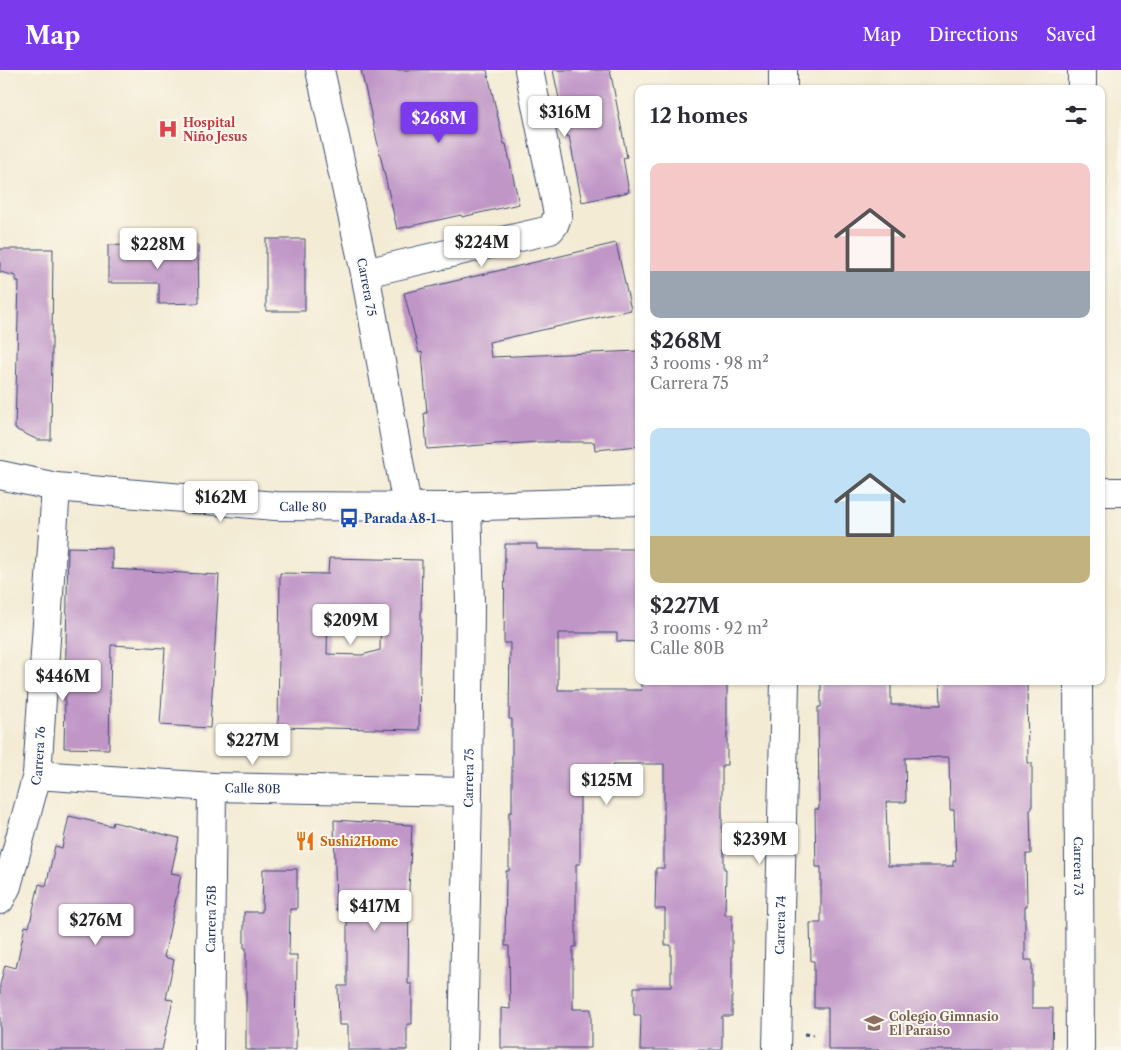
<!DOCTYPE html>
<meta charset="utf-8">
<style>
body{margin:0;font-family:"Libre Caslon Text",serif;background:#f2f2f3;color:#2b2b33;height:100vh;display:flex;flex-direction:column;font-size:19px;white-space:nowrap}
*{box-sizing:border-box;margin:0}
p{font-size:16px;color:#7c7c81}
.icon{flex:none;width:28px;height:28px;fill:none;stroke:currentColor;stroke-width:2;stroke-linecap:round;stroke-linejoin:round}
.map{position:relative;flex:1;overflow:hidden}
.side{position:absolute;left:635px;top:15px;width:470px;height:600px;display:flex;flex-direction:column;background:#fff;border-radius:10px;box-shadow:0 1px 4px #0004}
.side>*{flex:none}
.price{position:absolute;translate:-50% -42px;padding:0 11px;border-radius:5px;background:#fff;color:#222;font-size:16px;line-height:32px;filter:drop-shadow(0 1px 2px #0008)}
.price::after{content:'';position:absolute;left:50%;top:30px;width:15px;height:11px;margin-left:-8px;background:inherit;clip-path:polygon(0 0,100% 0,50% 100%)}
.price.current{background:#7c3aed;color:#fff}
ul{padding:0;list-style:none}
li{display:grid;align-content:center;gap:10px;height:265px;padding:0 15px}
li span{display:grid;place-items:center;height:155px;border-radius:10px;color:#555}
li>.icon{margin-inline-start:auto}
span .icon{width:90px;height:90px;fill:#fffc;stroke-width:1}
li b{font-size:21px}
h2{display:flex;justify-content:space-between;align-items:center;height:60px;padding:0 15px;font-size:21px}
header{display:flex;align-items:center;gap:30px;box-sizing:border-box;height:70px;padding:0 25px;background:#7c3aed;color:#fff}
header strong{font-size:24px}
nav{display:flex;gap:28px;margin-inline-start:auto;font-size:18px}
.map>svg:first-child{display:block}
.building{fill:#c096c7;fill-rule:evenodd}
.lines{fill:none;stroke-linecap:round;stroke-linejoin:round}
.minor-casing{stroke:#3b4b70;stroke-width:30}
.tertiary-casing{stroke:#3b4b70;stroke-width:30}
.path{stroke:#3b4b70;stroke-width:3;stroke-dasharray:4 4;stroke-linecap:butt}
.minor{stroke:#fff;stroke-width:28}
.tertiary{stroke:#fff;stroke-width:28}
.labels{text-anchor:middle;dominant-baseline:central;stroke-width:4;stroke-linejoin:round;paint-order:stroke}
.health-label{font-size:12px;font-weight:bold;fill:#be3a42;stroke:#fbf7ec;text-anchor:start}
.street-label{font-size:12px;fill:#1b2f5e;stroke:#fbf7ec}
.transit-label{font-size:12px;font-weight:bold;fill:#164399;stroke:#fbf7ec;text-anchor:start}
.food-label{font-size:12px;font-weight:bold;fill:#c56008;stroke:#fbf7ec;text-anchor:start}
.education-label{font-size:12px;font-weight:bold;fill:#785e54;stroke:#fbf7ec;text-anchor:start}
</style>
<header>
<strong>Map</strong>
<nav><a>Map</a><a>Directions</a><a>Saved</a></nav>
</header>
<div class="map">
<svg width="1121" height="980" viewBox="0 0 1121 980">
<rect width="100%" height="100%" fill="#fbf7ec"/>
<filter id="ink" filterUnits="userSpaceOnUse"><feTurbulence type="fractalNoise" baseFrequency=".02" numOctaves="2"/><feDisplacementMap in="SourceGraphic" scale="10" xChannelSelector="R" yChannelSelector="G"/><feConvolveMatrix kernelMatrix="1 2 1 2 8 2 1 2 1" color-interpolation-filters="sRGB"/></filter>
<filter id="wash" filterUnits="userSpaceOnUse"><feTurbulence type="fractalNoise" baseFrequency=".0096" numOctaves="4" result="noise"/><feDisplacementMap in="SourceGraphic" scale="20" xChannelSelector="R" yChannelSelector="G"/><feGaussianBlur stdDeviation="1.12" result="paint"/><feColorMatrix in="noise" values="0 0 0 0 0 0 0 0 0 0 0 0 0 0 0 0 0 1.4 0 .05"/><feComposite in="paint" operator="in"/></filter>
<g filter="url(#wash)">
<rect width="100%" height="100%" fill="#f3ebd4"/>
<g id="blocks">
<path class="building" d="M 361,0 L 487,0 L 504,74 L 506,74 L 519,134 L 462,147 L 461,145 L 397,159 Z
M 553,0 L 610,0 L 627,87 L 623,88 L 629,122 L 582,132 L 569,66 L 567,67 Z
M 266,169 L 305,169 L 305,241 L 266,241 Z
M 616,173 L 631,240 L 489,272 L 491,287 L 639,281 L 639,376 L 595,380 L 594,372 L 538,372 L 510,374 L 510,373 L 427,379 L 424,343 L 427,343 L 422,282 L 419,283 L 404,223 Z
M 108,175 L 146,176 L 198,175 L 199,233 L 159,234 L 159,213 L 108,213 Z
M 0,179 L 53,179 L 51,370 L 38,370 L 15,359 L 19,211 L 16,211 L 16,206 L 0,202 Z
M 505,474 L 537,474 L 537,479 L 639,479 L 639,572 L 617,571 L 617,563 L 558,563 L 558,620 L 642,620 L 640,611 L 727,611 L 727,695 L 722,695 L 722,763 L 724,763 L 724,799 L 726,799 L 725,845 L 732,845 L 732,946 L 722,946 L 722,980 L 640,980 L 641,945 L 634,945 L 634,917 L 671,917 L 671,875 L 665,875 L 665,839 L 655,839 L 656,798 L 664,798 L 664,694 L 613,694 L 613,717 L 580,717 L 580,794 L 576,794 L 576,877 L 573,877 L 573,939 L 591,939 L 591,978 L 501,978 L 501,938 L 510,939 L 509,876 L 505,876 L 506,801 L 509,801 L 509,742 L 512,742 L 512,649 L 509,649 L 510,573 L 504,573 Z
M 68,477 L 112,478 L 112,499 L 219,505 L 210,658 L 160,655 L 165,578 L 111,575 L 109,679 L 64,678 Z
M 329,488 L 422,490 L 419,660 L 278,657 L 280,503 L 328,504 ZM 328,538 L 381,539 L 380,580 L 362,585 L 327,584 Z
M 821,611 L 891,611 L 891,635 L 941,635 L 940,611 L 1027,611 L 1028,693 L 1032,693 L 1032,739 L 1030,739 L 1031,784 L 1026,784 L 1027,836 L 1025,836 L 1025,890 L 1032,890 L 1032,938 L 1053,938 L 1052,980 L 828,980 L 828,938 L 814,938 L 814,891 L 811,891 L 810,853 L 821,853 L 821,797 L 816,797 L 815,739 L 819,739 L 818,637 L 821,637 ZM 949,687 L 950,740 L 954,740 L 956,791 L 953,791 L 953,796 L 888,796 L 886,732 L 906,732 L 905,688 Z
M 69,746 L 112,756 L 113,752 L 179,768 L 171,803 L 181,805 L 164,887 L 174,890 L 166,929 L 173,930 L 162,980 L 0,980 L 0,915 L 5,895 L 16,898 L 25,856 L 29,857 L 39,814 L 46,816 L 55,776 L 62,778 Z
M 334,750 L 412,755 L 409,820 L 408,914 L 412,914 L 412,954 L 407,954 L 407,980 L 348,980 L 348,955 L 339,955 L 338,916 L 347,916 L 347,840 L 336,840 Z
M 263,799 L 297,799 L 297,839 L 290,839 L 289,885 L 297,885 L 296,980 L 246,980 L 246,878 L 244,878 L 244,842 L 262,842 Z"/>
</g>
</g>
<g filter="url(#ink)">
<use href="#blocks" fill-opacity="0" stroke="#3b4b70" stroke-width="1"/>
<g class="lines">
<defs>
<g id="minor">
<path id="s1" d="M 320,0 L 365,203 L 407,436"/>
<path d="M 783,0 L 783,19"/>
<path d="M 1082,19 L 1082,0"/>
<path d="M 365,203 L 550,160 L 554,155 L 558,144 L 529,0"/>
<path id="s2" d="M 1078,611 L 1080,980"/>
<path id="s3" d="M 37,705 L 212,717 L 468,722"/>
<path id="s4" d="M 209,980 L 212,717"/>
<path id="s5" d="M 463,980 L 468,722 L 470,533 L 467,436"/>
<path id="s6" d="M 777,980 L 785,611"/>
</g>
<g id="tertiary">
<path id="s7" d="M 0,405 L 56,417 L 275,436 L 449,437 L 639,431"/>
<path d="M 1101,422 L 1121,422"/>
<path id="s8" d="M 0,830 L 7,816 L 37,705 L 56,417"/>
</g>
</defs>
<use href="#minor" class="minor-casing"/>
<use href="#tertiary" class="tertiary-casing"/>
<path class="path" d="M 804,964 L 813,965"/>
<use href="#minor" class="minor"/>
<use href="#tertiary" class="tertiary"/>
</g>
</g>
<defs>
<symbol id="hospital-bare" viewBox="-9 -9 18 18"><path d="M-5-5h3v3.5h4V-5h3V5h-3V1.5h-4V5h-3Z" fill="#e0444e" stroke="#fbf7ec" stroke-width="2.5" paint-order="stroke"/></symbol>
<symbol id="bus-bare" viewBox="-9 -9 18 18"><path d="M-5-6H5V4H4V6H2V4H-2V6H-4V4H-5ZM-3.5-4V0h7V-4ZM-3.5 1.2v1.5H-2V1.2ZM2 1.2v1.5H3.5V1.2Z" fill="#1a4fb4" stroke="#fbf7ec" stroke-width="2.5" paint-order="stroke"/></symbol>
<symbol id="restaurant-bare" viewBox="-9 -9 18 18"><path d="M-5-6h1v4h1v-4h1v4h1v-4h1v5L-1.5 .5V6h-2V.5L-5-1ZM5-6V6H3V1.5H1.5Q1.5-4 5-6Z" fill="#e8710a" stroke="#fbf7ec" stroke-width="2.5" paint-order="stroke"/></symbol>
<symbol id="school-bare" viewBox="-9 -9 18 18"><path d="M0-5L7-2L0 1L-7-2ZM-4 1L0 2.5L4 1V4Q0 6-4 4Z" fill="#8d6e63" stroke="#fbf7ec" stroke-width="2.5" paint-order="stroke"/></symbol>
</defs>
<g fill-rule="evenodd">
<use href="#hospital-bare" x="154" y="45" width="28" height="28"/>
<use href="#bus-bare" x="335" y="434" width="28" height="28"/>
<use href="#restaurant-bare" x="291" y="757" width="28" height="28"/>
<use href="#school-bare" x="860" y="939" width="28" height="28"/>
</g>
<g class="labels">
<g class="health-label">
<text x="183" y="52">Hospital<tspan x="183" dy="14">Niño Jesus</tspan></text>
</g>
<g class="street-label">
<text stroke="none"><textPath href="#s1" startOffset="222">Carrera 75</textPath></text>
<text stroke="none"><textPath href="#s7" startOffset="305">Calle 80</textPath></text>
<text stroke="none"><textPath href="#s8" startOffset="150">Carrera 76</textPath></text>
<text stroke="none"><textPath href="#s5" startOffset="272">Carrera 75</textPath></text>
<text stroke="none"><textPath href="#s3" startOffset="216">Calle 80B</textPath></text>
<text stroke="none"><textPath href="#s2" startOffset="185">Carrera 73</textPath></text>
<text stroke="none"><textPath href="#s4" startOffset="131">Carrera 75B</textPath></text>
<text stroke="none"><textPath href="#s6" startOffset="125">Carrera 74</textPath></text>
</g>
<g class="transit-label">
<text x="364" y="448">Parada A8-1</text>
</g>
<g class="food-label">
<text x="320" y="771">Sushi2Home</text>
</g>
<g class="education-label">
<text x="889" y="946">Colegio Gimnasio<tspan x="889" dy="14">El Paraíso</tspan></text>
</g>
</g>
</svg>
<b class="price" style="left:565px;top:68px">$316M</b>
<b class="price current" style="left:439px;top:74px">$268M</b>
<b class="price" style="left:482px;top:198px">$224M</b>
<b class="price" style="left:158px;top:200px">$228M</b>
<b class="price" style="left:221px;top:453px">$162M</b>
<b class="price" style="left:351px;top:576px">$209M</b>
<b class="price" style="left:63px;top:632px">$446M</b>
<b class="price" style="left:253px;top:696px">$227M</b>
<b class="price" style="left:607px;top:736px">$125M</b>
<b class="price" style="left:760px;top:795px">$239M</b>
<b class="price" style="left:375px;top:862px">$417M</b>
<b class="price" style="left:96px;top:876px">$276M</b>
<section class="side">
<h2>12 homes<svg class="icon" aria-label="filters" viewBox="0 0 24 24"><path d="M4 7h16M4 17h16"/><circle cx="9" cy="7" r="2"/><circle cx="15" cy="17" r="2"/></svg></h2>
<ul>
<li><span style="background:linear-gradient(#f6c9c9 70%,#9aa5b1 0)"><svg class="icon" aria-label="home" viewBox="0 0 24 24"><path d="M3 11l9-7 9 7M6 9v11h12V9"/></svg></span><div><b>$268M</b><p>3 rooms · 98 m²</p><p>Carrera 75</p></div></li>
<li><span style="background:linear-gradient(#bfe0f5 70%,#c2b280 0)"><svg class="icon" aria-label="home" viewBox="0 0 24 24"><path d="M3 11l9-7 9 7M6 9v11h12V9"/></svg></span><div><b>$227M</b><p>3 rooms · 92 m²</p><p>Calle 80B</p></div></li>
</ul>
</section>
</div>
